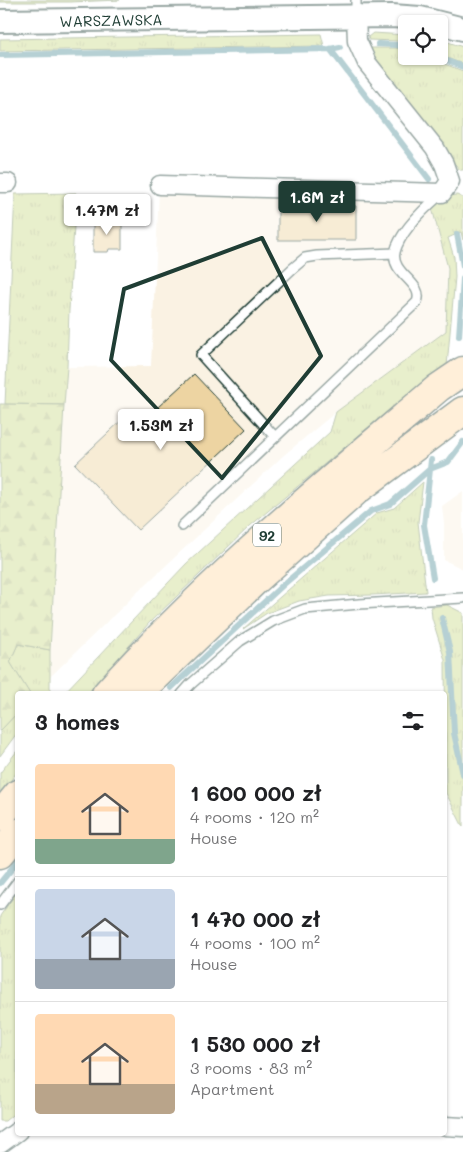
<!DOCTYPE html>
<meta charset="utf-8">
<style>
body{margin:0;font-family:Mali,sans-serif;background:#f6f6f6;color:#202124;height:100vh;display:flex;flex-direction:column;font-size:19px;white-space:nowrap}
*{box-sizing:border-box;margin:0}
p{font-size:16px;color:#757577}
.icon{flex:none;width:28px;height:28px;fill:none;stroke:currentColor;stroke-width:2;stroke-linecap:round;stroke-linejoin:round}
.map{position:relative;flex:1;overflow:hidden}
.details{position:absolute;left:15px;top:691px;width:432px;height:445px;display:flex;flex-direction:column;background:#fff;border-radius:5px;box-shadow:0 1px 4px #0004}
.details>*{flex:none}
.buttons{position:absolute;left:398px;top:15px;display:grid;gap:10px}
.buttons a{display:grid;place-items:center;width:50px;height:50px;border-radius:5px;background:#fff;box-shadow:0 1px 4px #0004;font-size:25px}
.price{position:absolute;translate:-50% -42px;padding:0 11px;border-radius:5px;background:#fff;color:#222;font-size:16px;line-height:32px;filter:drop-shadow(0 1px 2px #0008)}
.price::after{content:'';position:absolute;left:50%;top:30px;width:15px;height:11px;margin-left:-8px;background:inherit;clip-path:polygon(0 0,100% 0,50% 100%)}
.price.selected{background:#1f3d34;color:#fff}
ul{padding:0;list-style:none}
li{display:flex;align-items:center;gap:15px;height:125px;padding:0 20px}
li+li{border-top:1px solid #e0e0e0}
li span{display:grid;place-items:center;flex:none;width:140px;height:100px;border-radius:5px;color:#555}
li>.icon{margin-inline-start:auto}
span .icon{width:60px;height:60px;fill:#fffc;stroke-width:1}
li b{font-size:21px}
h2{display:flex;justify-content:space-between;align-items:center;height:60px;padding:0 20px;font-size:21px}
.map>svg:first-child{display:block}
.built{fill:#faf2e3}
.grass{fill:url(#grass-tufts);stroke:#768c61}
.forest{fill:url(#forest-firs);stroke:#768c61}
.lines{fill:none;stroke-linecap:round;stroke-linejoin:round}
.stream{stroke:#5d979f;stroke-width:6}
.building{fill:#edd4a2;stroke:#1f3d34}
.service-casing{stroke:#1f3d34;stroke-width:12}
.minor-casing{stroke:#1f3d34;stroke-width:21}
.tertiary-casing{stroke:#1f3d34;stroke-width:26}
.primary-casing{stroke:#1f3d34;stroke-width:31}
.service{stroke:#fff;stroke-width:9}
.minor{stroke:#fff;stroke-width:18}
.tertiary{stroke:#fff;stroke-width:22}
.primary{stroke:#fedbac;stroke-width:28}
.marked{fill:none;stroke:#1f3d34;stroke-width:4;stroke-linejoin:round}
.labels{text-anchor:middle;dominant-baseline:central;stroke-width:4;stroke-linejoin:round;paint-order:stroke}
.shield{fill:#fff;stroke:#627771;stroke-width:1}
.shield-label{font-size:14px;font-weight:bold;fill:#1f3d34}
.street-label{font-size:15px;fill:#1f3d34;stroke:#fff}
</style>
<div class="map">
<svg width="463" height="1152" viewBox="0 0 463 1152">
<defs>
<pattern id="grass-tufts" width="24" height="20" patternUnits="userSpaceOnUse" patternTransform="scale(1.25)"><rect width="24" height="20" fill="#cddb8e"/><path d="M3 7l-1-3M5 7V3M7 7l1-3M15 17l-1-3M17 17v-4M19 17l1-3" fill="none" stroke="#b0bd7b"/></pattern>
<pattern id="forest-firs" width="22" height="20" patternUnits="userSpaceOnUse" patternTransform="scale(1.25)"><rect width="22" height="20" fill="#cddb8e"/><path d="M5 1l3.5 6h-7zM16 11l3.5 6h-7z" fill="#b0bd7b"/></pattern>
</defs>
<rect width="100%" height="100%" fill="#fff"/>
<filter id="ink" filterUnits="userSpaceOnUse"><feTurbulence type="fractalNoise" baseFrequency=".02" numOctaves="2"/><feDisplacementMap in="SourceGraphic" scale="10" xChannelSelector="R" yChannelSelector="G"/><feConvolveMatrix kernelMatrix="1 2 1 2 8 2 1 2 1" color-interpolation-filters="sRGB"/></filter>
<g filter="url(#ink)">
<path class="built" d="M 159,190 L 428,196 L 448,268 L 446,331 L 336,412 L 284,455 L 142,588 L 50,677 L 50,650 L 64,405 L 67,367 L 151,366 Z
M 463,491 L 463,569 L 444,560 L 444,524 L 442,506 Z"/>
<path class="grass" d="M 0,0 L 120,0 L 70,2 L 0,2 Z
M 373,33 L 406,35 L 406,44 L 397,41 L 369,40 L 368,37 Z
M 321,34 L 324,46 L 0,51 L 0,39 Z
M 439,39 L 463,47 L 463,64 L 439,55 Z
M 370,48 L 396,48 L 406,51 L 406,56 L 423,56 L 463,71 L 463,170 L 460,170 L 403,103 Z
M 76,193 L 69,310 L 67,367 L 64,405 L 5,404 L 15,194 Z
M 457,195 L 463,198 L 463,240 L 461,232 L 448,238 L 454,257 L 455,277 L 447,366 L 368,428 L 250,526 L 150,622 L 87,694 L 63,694 L 186,564 L 330,432 L 336,412 L 446,331 L 448,268 L 432,208 L 446,196 Z
M 423,482 L 418,522 L 426,592 L 373,595 L 329,596 L 299,601 L 267,613 L 243,629 L 377,513 L 394,508 Z
M 447,605 L 463,613 L 463,827 L 446,793 L 445,660 L 432,618 L 431,607 Z
M 18,644 L 50,650 L 50,691 L 48,694 L 30,694 L 10,662 Z
M 17,713 L 17,733 L 0,756 L 0,731 Z
M 17,751 L 17,772 L 0,795 L 0,773 Z
M 17,892 L 17,1111 L 5,1121 L 0,1121 L 0,916 Z"/>
<path class="forest" d="M 0,404 L 64,405 L 50,650 L 18,644 L 10,662 L 30,694 L 18,694 L 17,713 L 0,731 Z"/>
<g class="lines">
<path class="stream" d="M 378,44 L 397,45 L 406,47
M 330,49 L 429,179
M 0,55 L 330,49 L 340,47
M 434,56 L 463,67
M 457,234 L 463,266
M 459,336 L 463,279
M 431,460 L 424,525 L 433,578
M 442,618 L 450,652 L 454,733 L 463,774
M 171,688 L 284,584 L 371,511 L 390,504 L 430,469 L 448,462 L 463,442
M 0,883 L 18,861"/>
</g>
<path class="building" d="M 278,206 L 356,206 L 356,240 L 278,240 Z
M 93,221 L 122,222 L 122,249 L 109,249 L 108,252 L 93,252 Z
M 194,374 L 246,429 L 138,530 L 75,464 L 125,417 L 135,428 Z"/>
<g class="lines">
<defs>
<path id="service" d="M 356,0 L 356,16
M 275,437 L 201,355 L 292,269 L 305,258 L 317,256 L 395,253
M 182,526 L 417,302 C 425,283 390,274 395,252 C 400,232 425,208 440,195
M 182,694 L 191,684 L 240,641 L 273,621 L 305,609 L 359,604 L 463,598
M 0,905 L 18,881"/>
<path id="minor" d="M 0,183 L 8,183
M 160,185 L 442,193 L 450,181 L 444,164 L 435,148 L 367,63 L 357,41 L 356,16
M 445,1126 L 463,1127
M 0,1144 L 18,1131"/>
<path id="tertiary" d="M 0,21 L 392,16 L 420,18 L 463,29"/>
<path id="primary" d="M 106,694 C 206,582 323,486 438,388 L 463,371
M 137,694 L 255,581 L 357,490 L 463,411
M 0,816 L 18,794
M 0,854 L 18,833"/>
</defs>
<use href="#service" class="service-casing"/>
<use href="#minor" class="minor-casing"/>
<use href="#tertiary" class="tertiary-casing"/>
<use href="#primary" class="primary-casing"/>
<use href="#service" class="service"/>
<use href="#minor" class="minor"/>
<use href="#tertiary" class="tertiary"/>
<use href="#primary" class="primary"/>
</g>
</g>
<path d="M0 0H463V1152H0ZM 262,238 L 321,356 L 222,478 L 111,360 L 124,289 Z" fill="#fff" fill-opacity=".55" fill-rule="evenodd"/>
<path class="marked" d="M 262,238 L 321,356 L 222,478 L 111,360 L 124,289 Z"/>
<g class="labels">
<rect class="shield" x="253" y="523.5" width="28" height="23" rx="4"/>
<g class="shield-label">
<text x="267" y="535">92</text>
</g>
<g class="street-label">
<text transform="translate(111 20) rotate(-1)">WARSZAWSKA</text>
</g>
</g>
</svg>
<div class="buttons">
<a><svg class="icon" aria-label="locate" viewBox="0 0 24 24"><circle cx="12" cy="12" r="6"/><path d="M12 2v4M12 18v4M2 12h4M18 12h4"/></svg></a>
</div>
<b class="price selected" style="left:317px;top:223px">1.6M zł</b>
<b class="price" style="left:107px;top:236px">1.47M zł</b>
<b class="price" style="left:161px;top:451px">1.53M zł</b>
<section class="details">
<h2>3 homes<svg class="icon" aria-label="filters" viewBox="0 0 24 24"><path d="M4 7h16M4 17h16"/><circle cx="9" cy="7" r="2"/><circle cx="15" cy="17" r="2"/></svg></h2>
<ul>
<li><span style="background:linear-gradient(#ffd9b3 75%,#7fa58c 0)"><svg class="icon" aria-label="home" viewBox="0 0 24 24"><path d="M3 11l9-7 9 7M6 9v11h12V9"/></svg></span><div><b>1 600 000 zł</b><p>4 rooms · 120 m²</p><p>House</p></div></li>
<li><span style="background:linear-gradient(#c9d6e8 70%,#9aa5b1 0)"><svg class="icon" aria-label="home" viewBox="0 0 24 24"><path d="M3 11l9-7 9 7M6 9v11h12V9"/></svg></span><div><b>1 470 000 zł</b><p>4 rooms · 100 m²</p><p>House</p></div></li>
<li><span style="background:linear-gradient(#ffd9b3 70%,#b9a48a 0)"><svg class="icon" aria-label="home" viewBox="0 0 24 24"><path d="M3 11l9-7 9 7M6 9v11h12V9"/></svg></span><div><b>1 530 000 zł</b><p>3 rooms · 83 m²</p><p>Apartment</p></div></li>
</ul>
</section>
</div>
